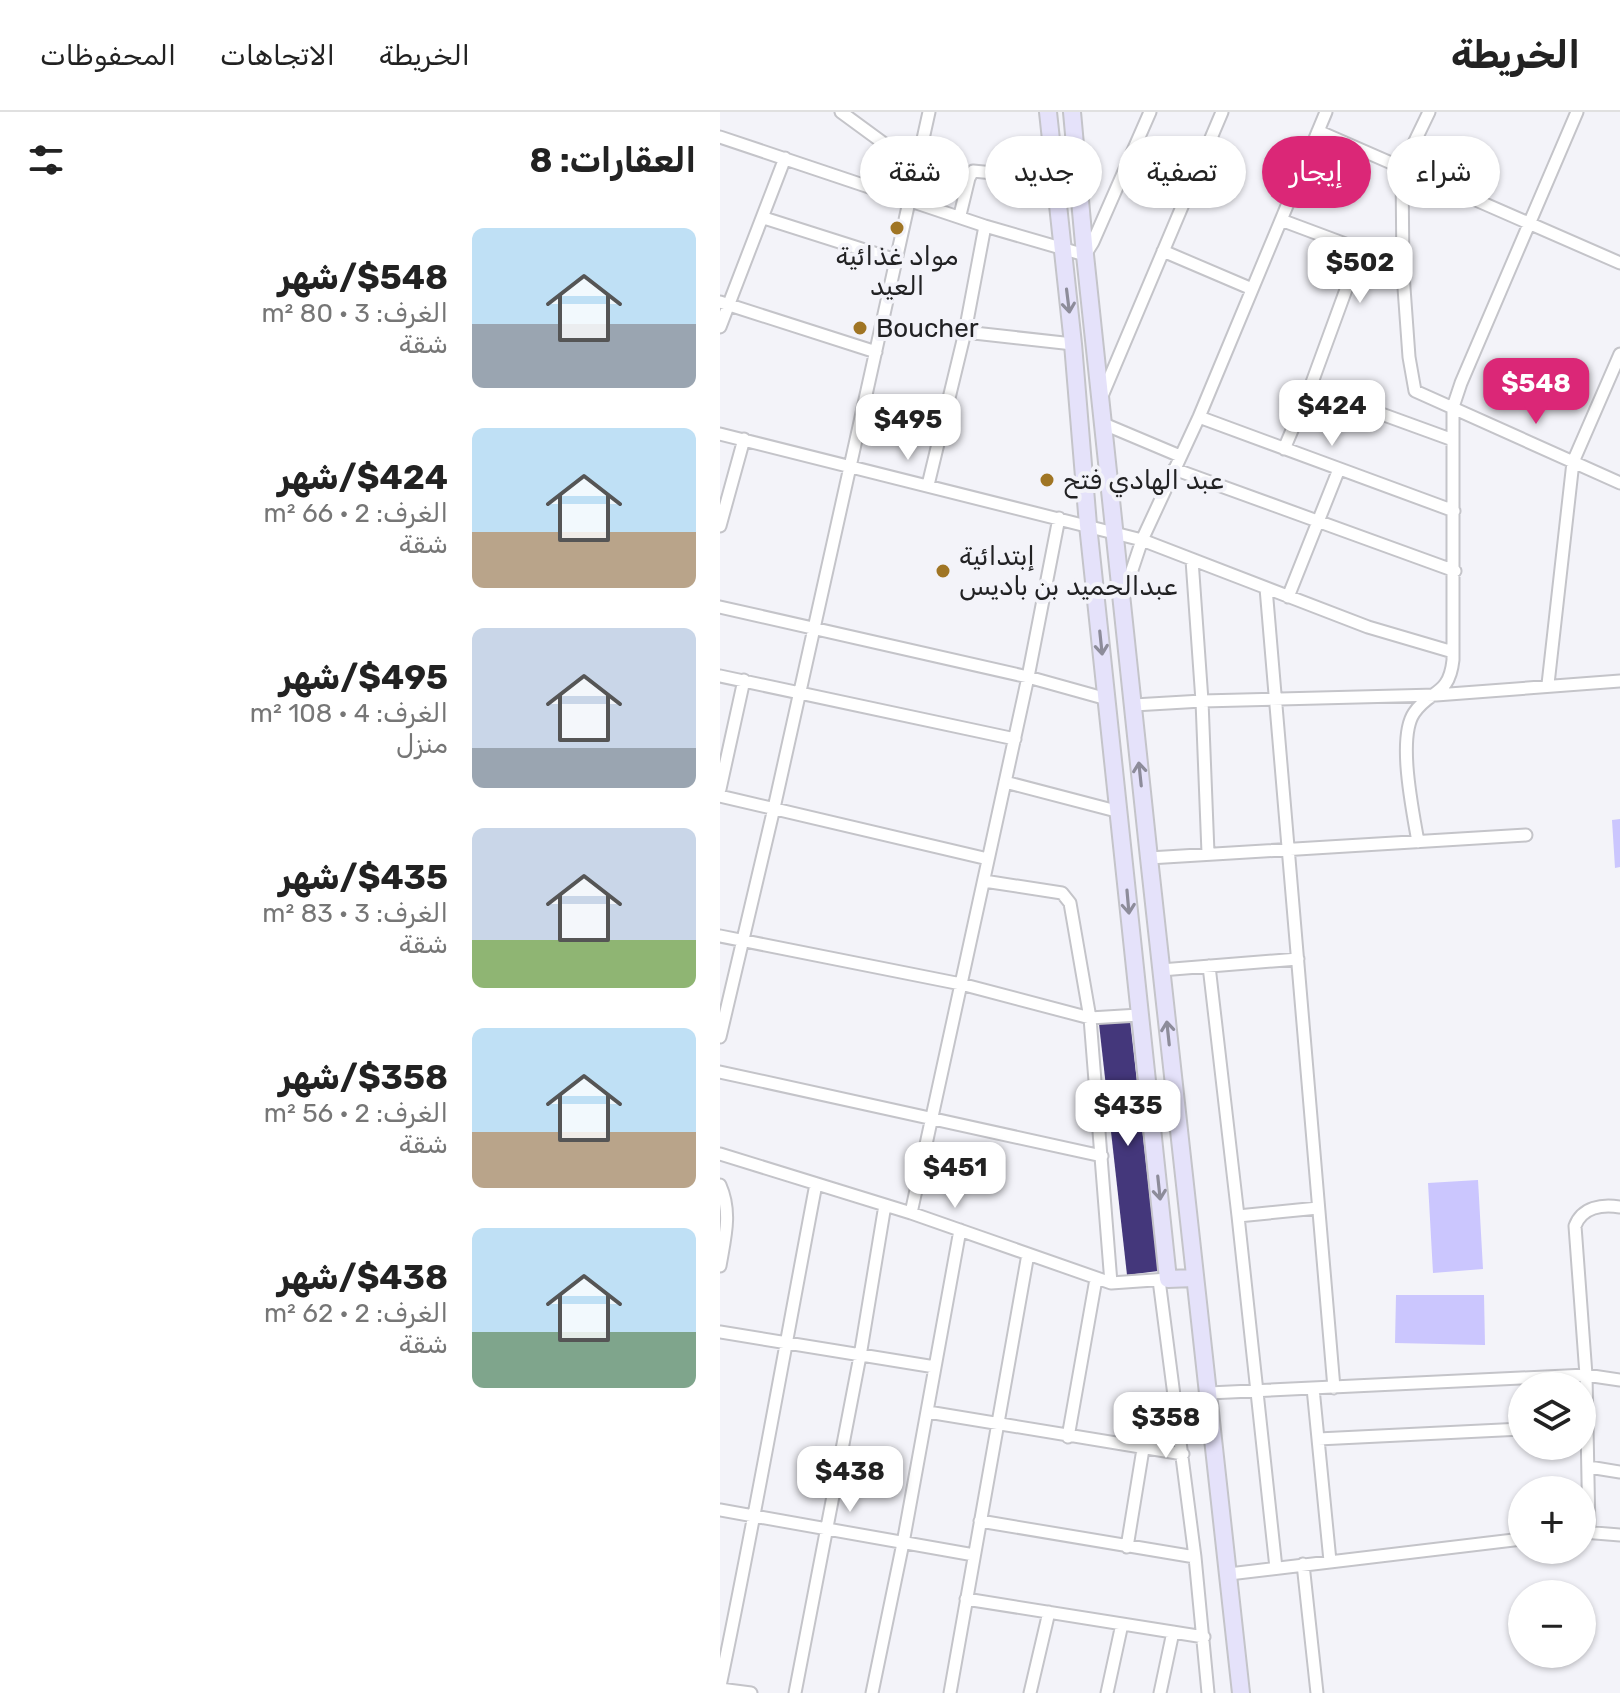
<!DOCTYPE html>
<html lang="ar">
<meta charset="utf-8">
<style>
body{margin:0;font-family:Rubik,Cairo,sans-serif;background:#f6f6f6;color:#222;direction:rtl;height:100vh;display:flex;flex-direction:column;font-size:30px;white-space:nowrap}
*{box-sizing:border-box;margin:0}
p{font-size:26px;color:#767676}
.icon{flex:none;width:44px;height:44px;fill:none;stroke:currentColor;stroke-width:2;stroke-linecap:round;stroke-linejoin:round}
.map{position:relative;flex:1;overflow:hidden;direction:ltr}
.sheet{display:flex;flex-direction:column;background:#fff;width:720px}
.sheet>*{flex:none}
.banner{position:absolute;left:24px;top:24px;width:756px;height:72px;direction:rtl;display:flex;gap:16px}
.controls{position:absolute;left:788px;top:1260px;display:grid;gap:16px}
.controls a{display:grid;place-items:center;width:88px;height:88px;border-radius:50%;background:#fff;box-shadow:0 2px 6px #0004;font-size:40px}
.price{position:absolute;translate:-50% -68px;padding:0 18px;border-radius:16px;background:#fff;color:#222;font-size:26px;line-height:52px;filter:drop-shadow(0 2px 4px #0008)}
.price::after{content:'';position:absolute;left:50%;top:48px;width:24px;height:18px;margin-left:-12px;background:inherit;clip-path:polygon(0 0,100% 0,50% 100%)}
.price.active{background:#db2777;color:#fff}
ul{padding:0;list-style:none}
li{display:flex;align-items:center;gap:24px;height:200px;padding:0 24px}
li span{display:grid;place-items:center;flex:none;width:224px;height:160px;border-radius:12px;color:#555}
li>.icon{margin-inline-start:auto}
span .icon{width:96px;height:96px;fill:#fffc;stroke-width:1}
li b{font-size:34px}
h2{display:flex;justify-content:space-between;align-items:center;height:96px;padding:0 24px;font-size:34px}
.pill{padding:0 28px;border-radius:36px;background:#fff;box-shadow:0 2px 6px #0004;font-size:28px;line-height:72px}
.pill.active{background:#db2777;color:#fff}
header{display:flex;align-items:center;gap:48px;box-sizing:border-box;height:112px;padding:0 40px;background:#fff;border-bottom:2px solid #e0e0e0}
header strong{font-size:38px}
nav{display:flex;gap:44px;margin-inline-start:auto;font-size:28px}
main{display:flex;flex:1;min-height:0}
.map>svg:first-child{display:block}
.garden{fill:#cbc6fe}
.building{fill:#44377b}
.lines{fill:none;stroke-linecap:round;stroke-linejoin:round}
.street-casing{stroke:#c4c4c9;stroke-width:15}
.secondary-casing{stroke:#c4c4c9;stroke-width:20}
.street{stroke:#fff;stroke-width:11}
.secondary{stroke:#e5e2fa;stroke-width:16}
.oneway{stroke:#8d8c9a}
.poi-dot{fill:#a07524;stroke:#f3f3f9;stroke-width:3}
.labels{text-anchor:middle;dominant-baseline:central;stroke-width:8;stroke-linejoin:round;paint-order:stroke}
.poi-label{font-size:26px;fill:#222224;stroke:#f3f3f9;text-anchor:start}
</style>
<header>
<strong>الخريطة</strong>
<nav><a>الخريطة</a><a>الاتجاهات</a><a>المحفوظات</a></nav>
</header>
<main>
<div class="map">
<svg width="900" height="1581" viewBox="0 0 900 1581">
<rect width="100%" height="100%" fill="#f3f3f9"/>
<path class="garden" d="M 900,707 L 900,755 L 895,756 L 892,708 Z
M 758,1068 L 763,1157 L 713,1161 L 708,1071 Z
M 676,1183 L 764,1183 L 765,1233 L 675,1231 Z"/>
<path class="building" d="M 410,908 L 438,1159 L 407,1163 L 379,912 Z"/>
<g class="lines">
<defs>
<path id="street" d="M 121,0 L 196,55
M 709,0 L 682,56 L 683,162 L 689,245 L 695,279 L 900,371
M 598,19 L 900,151
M 0,25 L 265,114 L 365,143 L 373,130 L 430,0
M 240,103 L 249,66 L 253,59 L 335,67
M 44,106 L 176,148
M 561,108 L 636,136 L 639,142 L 590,276 L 564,337
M 443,139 L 532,177
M 0,190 L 156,240
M 0,215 L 65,46
M 245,220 L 353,232
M 590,276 L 733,328
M 382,284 L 502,0
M 479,305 L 734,399
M 384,312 L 460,344
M 0,322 L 422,428 L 648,515 L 733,540
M 454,357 L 735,459
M 208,373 L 245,220 L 265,114
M 0,414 L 24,327
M 472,448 L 482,589 L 488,741
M 546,476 L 614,1276
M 404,482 L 422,428 L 479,305 L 606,0
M 568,485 L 619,357
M 0,495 L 308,565 L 387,587
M 0,564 L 295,627
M 828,572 L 853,350 L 900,242
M 414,593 L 482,589 L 716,583 L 900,569
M 285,670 L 400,700
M 0,677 L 24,568
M 0,684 L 268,747
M 698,730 C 693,700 677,626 694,601 C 710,577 729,585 733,548 L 733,295 L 741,271 L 857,0
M 429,746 L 806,723
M 264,769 L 342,781 L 350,791 L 370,906 L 391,1171
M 0,824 L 241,872 L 370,906 L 419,903
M 489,854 L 518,1104
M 441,858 L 578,847
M 0,925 L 54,696 L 209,0
M 0,960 L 382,1044
M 0,1042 L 191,1101 L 391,1171 L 448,1167
M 0,1073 C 12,1100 5,1125 0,1154
M 191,1101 L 308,565 L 339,406
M 439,1168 L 475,1445 L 488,1581
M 0,1220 L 215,1255
M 593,1276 L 610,1449
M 489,1281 L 866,1263 L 855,1114 C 862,1095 882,1092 900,1095
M 208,1300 L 463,1342
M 348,1325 L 376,1167
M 598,1327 L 802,1317
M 869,1355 L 900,1360
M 0,1398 L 254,1443
M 260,1409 L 475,1445
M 869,1419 L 866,1263 L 900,1268
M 863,1420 L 900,1423
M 407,1435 L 423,1337
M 583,1452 L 597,1581
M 556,1456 L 518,1104 L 598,1096
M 509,1462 L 802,1427
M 246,1487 L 484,1525
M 0,1574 C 35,1407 64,1240 96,1072
M 0,1577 L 31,1581
M 75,1581 L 140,1244 L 165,1093
M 152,1581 L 183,1431 L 240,1118
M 230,1581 L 308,1142
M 310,1581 L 329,1500
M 387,1581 L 402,1512
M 440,1581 L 453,1520"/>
<path id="secondary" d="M 328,0 L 353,232 L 368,413 L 448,1167 L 474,1166
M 352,0 L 365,143 L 429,746 L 521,1581"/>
</defs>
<use href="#street" class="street-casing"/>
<use href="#secondary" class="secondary-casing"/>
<use href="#street" class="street"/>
<use href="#secondary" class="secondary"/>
</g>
<defs><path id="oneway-shaft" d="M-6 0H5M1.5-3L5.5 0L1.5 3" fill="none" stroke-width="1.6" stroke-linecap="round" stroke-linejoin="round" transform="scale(2)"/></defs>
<g class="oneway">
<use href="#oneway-shaft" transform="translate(348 189) rotate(83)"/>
<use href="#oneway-shaft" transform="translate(381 531) rotate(84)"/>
<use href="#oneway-shaft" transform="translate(420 662) rotate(-96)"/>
<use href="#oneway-shaft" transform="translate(408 790) rotate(85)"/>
<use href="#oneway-shaft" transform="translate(448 921) rotate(-96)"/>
<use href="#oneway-shaft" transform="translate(439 1076) rotate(84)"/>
</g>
<g class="poi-dot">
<circle cx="177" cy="116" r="8"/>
<circle cx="140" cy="216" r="8"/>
<circle cx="327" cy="368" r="8"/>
<circle cx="223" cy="459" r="8"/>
</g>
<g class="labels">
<g class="poi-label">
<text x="177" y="144" text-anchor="middle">مواد غذائية<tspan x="177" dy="30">العيد</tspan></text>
<text x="156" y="216">Boucher</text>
<text x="343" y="368">عبد الهادي فتح</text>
<text x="239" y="444">إبتدائية<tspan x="239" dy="30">عبدالحميد بن باديس</tspan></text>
</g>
</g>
</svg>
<div class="controls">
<a><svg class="icon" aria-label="layers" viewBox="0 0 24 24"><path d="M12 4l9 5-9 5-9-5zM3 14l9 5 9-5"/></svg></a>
<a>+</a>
<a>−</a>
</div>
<b class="price" style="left:640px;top:193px">$502</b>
<b class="price active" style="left:816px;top:314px">$548</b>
<b class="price" style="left:612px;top:336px">$424</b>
<b class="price" style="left:188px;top:350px">$495</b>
<b class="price" style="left:408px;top:1036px">$435</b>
<b class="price" style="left:235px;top:1098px">$451</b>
<b class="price" style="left:446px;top:1348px">$358</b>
<b class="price" style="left:130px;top:1402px">$438</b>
<div class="banner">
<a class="pill">شراء</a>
<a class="pill active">إيجار</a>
<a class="pill">تصفية</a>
<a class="pill">جديد</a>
<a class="pill">شقة</a>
</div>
</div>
<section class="sheet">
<h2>العقارات: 8<svg class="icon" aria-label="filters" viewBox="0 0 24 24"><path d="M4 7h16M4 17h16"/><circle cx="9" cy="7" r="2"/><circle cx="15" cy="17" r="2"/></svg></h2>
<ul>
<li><span style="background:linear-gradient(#bfe0f5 60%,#9aa5b1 0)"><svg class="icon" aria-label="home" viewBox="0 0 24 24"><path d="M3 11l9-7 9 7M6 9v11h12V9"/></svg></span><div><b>$548/شهر</b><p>الغرف: 3 · 80 m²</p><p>شقة</p></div></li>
<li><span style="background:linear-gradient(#bfe0f5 65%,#b9a48a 0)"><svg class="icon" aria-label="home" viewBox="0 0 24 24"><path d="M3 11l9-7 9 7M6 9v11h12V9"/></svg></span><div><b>$424/شهر</b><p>الغرف: 2 · 66 m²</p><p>شقة</p></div></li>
<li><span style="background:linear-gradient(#c9d6e8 75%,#9aa5b1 0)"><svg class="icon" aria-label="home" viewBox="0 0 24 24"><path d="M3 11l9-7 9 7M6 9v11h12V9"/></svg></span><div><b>$495/شهر</b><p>الغرف: 4 · 108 m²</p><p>منزل</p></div></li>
<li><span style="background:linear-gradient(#c9d6e8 70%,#8fb573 0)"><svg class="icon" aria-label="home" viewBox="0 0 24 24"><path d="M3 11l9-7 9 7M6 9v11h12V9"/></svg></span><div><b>$435/شهر</b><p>الغرف: 3 · 83 m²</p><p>شقة</p></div></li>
<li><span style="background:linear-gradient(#bfe0f5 65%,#b9a48a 0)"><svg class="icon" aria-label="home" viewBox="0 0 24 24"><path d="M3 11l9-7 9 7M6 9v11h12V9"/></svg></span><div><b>$358/شهر</b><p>الغرف: 2 · 56 m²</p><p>شقة</p></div></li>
<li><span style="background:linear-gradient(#bfe0f5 65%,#7fa58c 0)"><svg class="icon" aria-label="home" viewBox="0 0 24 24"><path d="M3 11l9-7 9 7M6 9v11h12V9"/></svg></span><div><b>$438/شهر</b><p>الغرف: 2 · 62 m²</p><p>شقة</p></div></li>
</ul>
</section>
</main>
